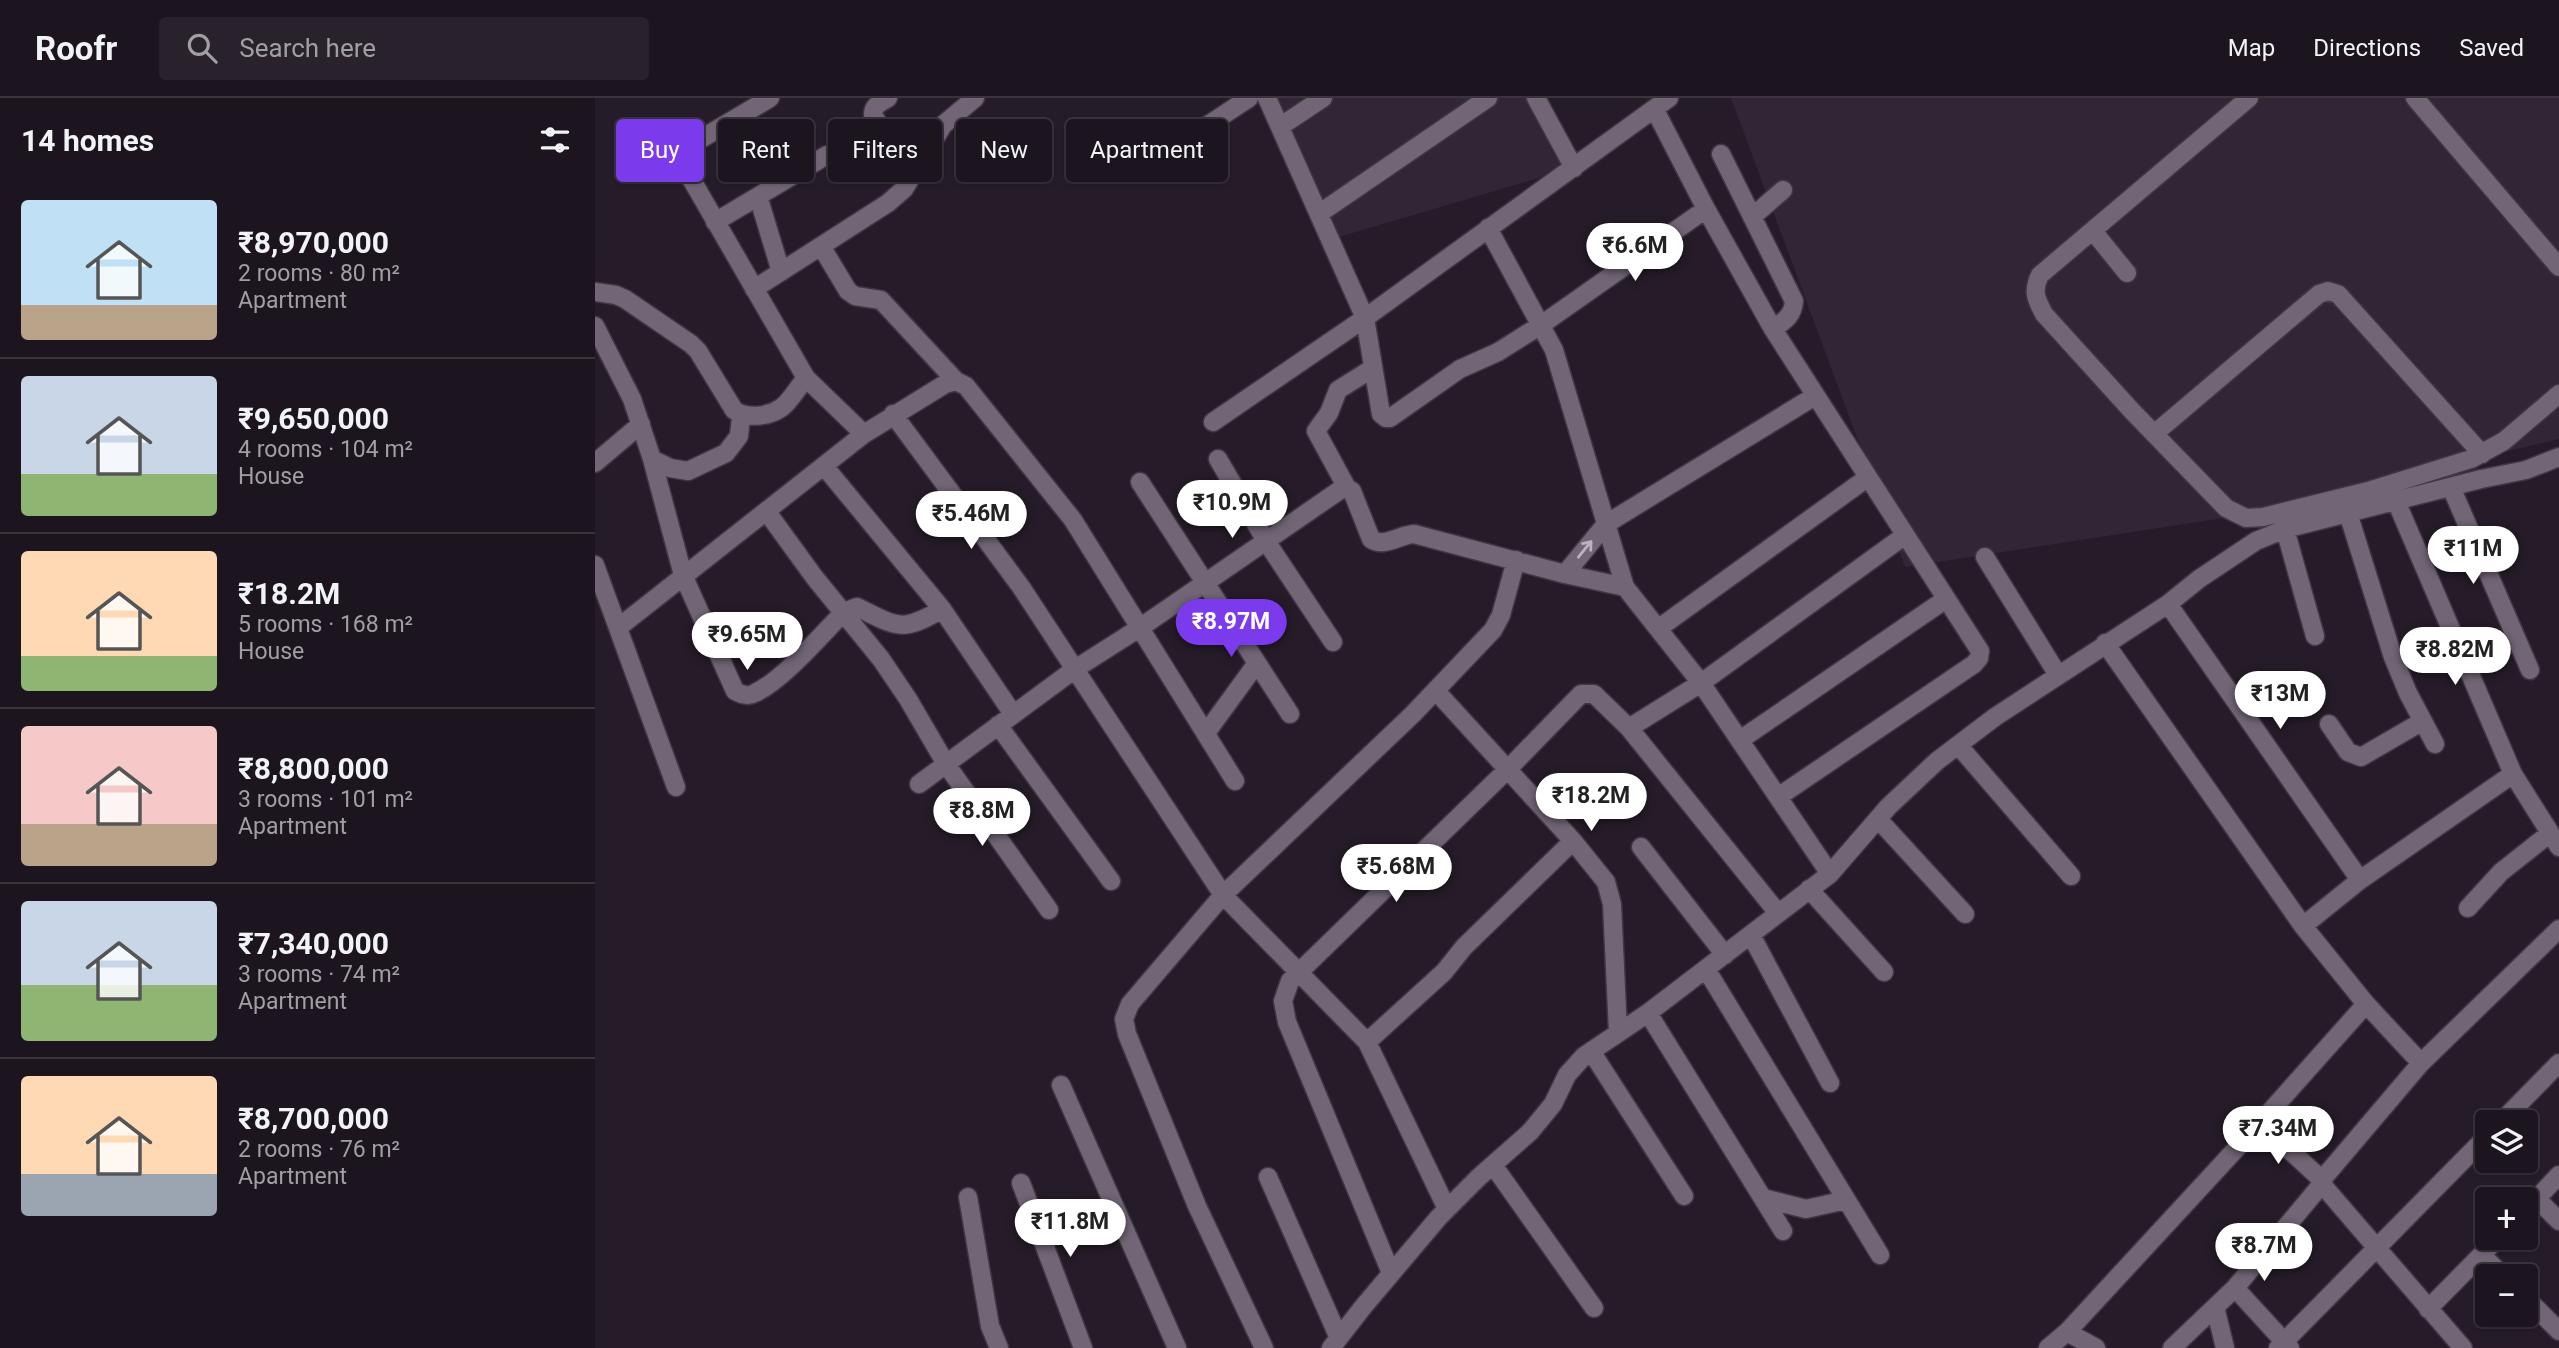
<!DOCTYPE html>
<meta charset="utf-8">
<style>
body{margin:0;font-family:Roboto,sans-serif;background:#29222c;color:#f1f3f6;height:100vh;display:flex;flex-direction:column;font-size:26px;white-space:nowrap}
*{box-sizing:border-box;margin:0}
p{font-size:23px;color:#a09fa4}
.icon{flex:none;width:38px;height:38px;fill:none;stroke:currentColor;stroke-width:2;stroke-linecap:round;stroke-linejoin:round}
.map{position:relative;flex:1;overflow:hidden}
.side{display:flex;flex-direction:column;background:#1c151f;width:595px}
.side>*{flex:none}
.banner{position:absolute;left:21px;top:21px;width:665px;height:63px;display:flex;gap:14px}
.fabs{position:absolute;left:1880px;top:1012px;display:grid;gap:14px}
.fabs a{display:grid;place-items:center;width:63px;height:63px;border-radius:7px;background:#1c151f;box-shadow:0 2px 5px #0004,0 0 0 2px #3a343d;font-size:35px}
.price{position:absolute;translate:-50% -60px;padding:0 16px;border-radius:24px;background:#fff;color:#222;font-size:23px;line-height:46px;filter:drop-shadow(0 2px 4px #0008)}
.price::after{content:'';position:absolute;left:50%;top:42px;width:21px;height:16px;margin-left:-10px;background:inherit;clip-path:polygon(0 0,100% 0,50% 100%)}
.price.current{background:#7c3aed;color:#fff}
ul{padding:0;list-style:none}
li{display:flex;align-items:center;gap:21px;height:175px;padding:0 21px}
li+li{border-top:2px solid #3a343d}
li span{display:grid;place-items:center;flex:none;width:196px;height:140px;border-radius:7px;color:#555}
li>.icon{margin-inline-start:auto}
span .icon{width:84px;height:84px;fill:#fffc;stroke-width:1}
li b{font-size:30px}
h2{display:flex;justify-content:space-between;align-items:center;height:84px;padding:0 21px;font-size:30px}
.tag{padding:0 24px;border-radius:7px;background:#1c151f;box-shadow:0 2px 5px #0004,0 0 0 2px #3a343d;font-size:24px;line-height:63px}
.tag.current{background:#7c3aed;color:#fff}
header{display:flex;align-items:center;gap:42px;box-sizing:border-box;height:98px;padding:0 35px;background:#1c151f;border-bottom:2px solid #3a343d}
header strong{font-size:33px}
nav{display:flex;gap:38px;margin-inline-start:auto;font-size:24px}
.search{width:490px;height:63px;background:#29222c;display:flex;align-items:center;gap:18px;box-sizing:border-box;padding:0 24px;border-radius:7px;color:#a09fa4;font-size:26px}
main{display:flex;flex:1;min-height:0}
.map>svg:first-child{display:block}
.built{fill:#322536}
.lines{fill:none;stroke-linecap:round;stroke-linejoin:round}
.minor-casing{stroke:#403743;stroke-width:21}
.minor{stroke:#726676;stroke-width:18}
.oneway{stroke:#bcb3be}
</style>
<header>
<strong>Roofr</strong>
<div class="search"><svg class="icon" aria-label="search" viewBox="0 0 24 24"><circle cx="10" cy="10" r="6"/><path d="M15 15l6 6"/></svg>Search here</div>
<nav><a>Map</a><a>Directions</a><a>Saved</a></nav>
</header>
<main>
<section class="side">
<h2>14 homes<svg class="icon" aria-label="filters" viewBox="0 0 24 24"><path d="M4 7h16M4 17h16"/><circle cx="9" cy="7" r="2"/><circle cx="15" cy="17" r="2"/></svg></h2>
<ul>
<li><span style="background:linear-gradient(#bfe0f5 75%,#b9a48a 0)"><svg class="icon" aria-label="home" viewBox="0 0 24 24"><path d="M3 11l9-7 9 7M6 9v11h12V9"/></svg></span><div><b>₹8,970,000</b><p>2 rooms · 80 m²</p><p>Apartment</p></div></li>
<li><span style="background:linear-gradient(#c9d6e8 70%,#8fb573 0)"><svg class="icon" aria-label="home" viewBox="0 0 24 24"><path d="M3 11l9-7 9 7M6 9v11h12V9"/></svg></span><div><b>₹9,650,000</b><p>4 rooms · 104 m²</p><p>House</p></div></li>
<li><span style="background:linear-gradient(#ffd9b3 75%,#8fb573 0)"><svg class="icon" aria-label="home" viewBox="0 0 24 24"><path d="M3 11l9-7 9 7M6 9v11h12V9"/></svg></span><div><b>₹18.2M</b><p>5 rooms · 168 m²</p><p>House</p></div></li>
<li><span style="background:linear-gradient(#f6c9c9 70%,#b9a48a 0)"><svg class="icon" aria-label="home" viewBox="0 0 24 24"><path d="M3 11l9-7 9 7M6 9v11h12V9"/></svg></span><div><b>₹8,800,000</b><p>3 rooms · 101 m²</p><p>Apartment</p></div></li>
<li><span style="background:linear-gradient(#c9d6e8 60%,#8fb573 0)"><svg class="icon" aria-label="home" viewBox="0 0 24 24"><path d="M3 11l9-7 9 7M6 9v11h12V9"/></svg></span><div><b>₹7,340,000</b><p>3 rooms · 74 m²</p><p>Apartment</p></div></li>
<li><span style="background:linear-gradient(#ffd9b3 70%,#9aa5b1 0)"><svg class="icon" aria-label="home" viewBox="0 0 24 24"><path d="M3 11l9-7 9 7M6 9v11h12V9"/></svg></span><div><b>₹8,700,000</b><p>2 rooms · 76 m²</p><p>Apartment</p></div></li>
</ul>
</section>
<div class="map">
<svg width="1964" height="1250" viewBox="0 0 1964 1250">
<rect width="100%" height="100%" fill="#261c29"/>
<path class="built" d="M 676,0 L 951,0 L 981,69 L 737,141 Z
M 1136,0 L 1964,0 L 1964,341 L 1622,421 L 1310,469 Z"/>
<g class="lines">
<defs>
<path id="minor" d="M 175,0 L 89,51 L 86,58 L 87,65 L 211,280 L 269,336
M 293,0 C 285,5 278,7 278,17 L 316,79
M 672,0 L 770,220 L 786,316 L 791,320 L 795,320 L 865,271 L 903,254 L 946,227 L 1111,111
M 941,0 L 979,70
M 1654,0 L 1445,177 C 1437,193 1441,201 1449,216 L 1537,313 L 1631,410 L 1651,420 L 1668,419 L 1773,393 L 1876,361 L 1909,343 L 1964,296
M 1820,0 L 1964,169
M 1060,12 L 1111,111 L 1178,231 L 1385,553 L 1384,560 L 1379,566 L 1183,699
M 686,28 L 728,0
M 583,47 L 654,0
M 1126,56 L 1199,203 C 1198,218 1189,223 1178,231
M 163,98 L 186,174
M 725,115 L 893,0
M 1157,119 L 1188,92
M 120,124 L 232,57
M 893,130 L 959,252 L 1030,489 L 1106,585 L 1235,776
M 1498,133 L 1532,175
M 226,148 L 253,193 L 260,198 L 286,202 L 361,283
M 159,191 L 293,105 L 309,91 L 348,27 L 380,0
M 0,194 L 21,197 L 30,201 L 96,246 L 103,253 L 139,312 C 150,321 173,319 186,310 C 195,304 203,289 211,280
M 0,228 L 37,301 L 57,361 L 88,477 L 140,593 C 147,597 153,599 160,595 C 188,582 226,537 249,514 L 262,509 C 302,529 307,535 347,511
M 298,316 L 426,489 L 628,797 L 772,944 L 852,1111
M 618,324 L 770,220 L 1074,0
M 1559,336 L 1724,196 L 1733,193 L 1743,196 L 1887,356
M 57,361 L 75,370 L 93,373 L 131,355 L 144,338 L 146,318
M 623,361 L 671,443 L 738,544
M 0,365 L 46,326
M 229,368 L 347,511 L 418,616
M 545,384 L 695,616
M 1856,389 L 1935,572
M 752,390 L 721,333 L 734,315 L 743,292 L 778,270
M 1801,403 L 1918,676 L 1964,749
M 172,414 L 220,480 L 286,561 L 313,601 L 351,666 L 454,812
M 1753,415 L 1798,559 L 1813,595 L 1840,646
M 1690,431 L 1720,538
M 1390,459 L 1463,577
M 0,467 L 81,689
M 970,476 L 1011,426 L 1220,298
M 1573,506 L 1765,782
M 24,529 L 269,336 L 350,286 L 361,283 L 371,288 L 478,422 L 640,683
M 1064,530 L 1272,380
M 1510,545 L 1708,828 L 1771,906 L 1826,965 L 1725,1084 L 1868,1250
M 841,593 L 978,743 L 1011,784 L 1017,806 L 1023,934
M 1734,626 L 1753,654 L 1766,659 L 1828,623
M 403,627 L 516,783
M 1034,630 L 1183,815
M 611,635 L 662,565
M 1145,642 L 1351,501
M 1363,647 L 1476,778
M 324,686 L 480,571 L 546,529 L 745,392 L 752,390 L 757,393 L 776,441 C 789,450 804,437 819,436 L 970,476 L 1030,489
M 1283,721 L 1370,816
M 1046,749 L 1130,857
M 1214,791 L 1289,874
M 1873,810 L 1906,774 L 1954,736
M 1708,828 L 1765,782 L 1918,676
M 1156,837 L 1235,985
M 1111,871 L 1285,1157
M 1053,915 L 1188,1133
M 772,944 L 849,874 L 869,849 L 978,743
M 996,953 L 1089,1098
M 1826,965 L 1964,831
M 466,987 L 582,1250
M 1906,1024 L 1964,965
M 1665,1025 L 1726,1081
M 898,1067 L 999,1210
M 673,1079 L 744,1240
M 426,1085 L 488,1250
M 373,1099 L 395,1228 L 404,1250
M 1168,1100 L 1211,1111 L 1251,1102
M 1942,1101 L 1964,1123
M 1930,1113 L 1964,1077
M 1887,1157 L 1908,1178
M 796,1175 L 692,924 L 688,903 L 695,883 L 913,671 L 986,596 L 999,596 L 1034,630 L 1106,585 L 1309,438
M 1640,1190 L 1695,1250
M 1930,1199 L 1964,1233
M 1620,1209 L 1630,1250
M 1833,1211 L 1904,1139
M 1472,1234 L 1501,1250
M 669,1250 L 602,1108 L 532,936 L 529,921 L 535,906 L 628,797 L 818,616 L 898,532 L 906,517 L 921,462
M 736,1250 L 768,1209 L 844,1119 L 884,1079 L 935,1034 L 958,1006 L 972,977 L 989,958 L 1053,915 L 1235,776 L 1293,709 L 1342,663 L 1400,619 L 1573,506 L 1604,481 L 1661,443 L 1690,431 L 1886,381 L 1931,372 L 1964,359
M 1453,1250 L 1472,1234 L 1665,1025 L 1771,906
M 1577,1250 L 1640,1190 L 1726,1087
M 1683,1250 L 1892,1038"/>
</defs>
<use href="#minor" class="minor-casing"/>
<use href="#minor" class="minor"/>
</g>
<defs><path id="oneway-shaft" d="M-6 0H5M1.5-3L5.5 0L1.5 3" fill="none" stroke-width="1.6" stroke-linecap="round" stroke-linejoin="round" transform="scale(1.75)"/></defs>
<use class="oneway" href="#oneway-shaft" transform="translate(990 451) rotate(-51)"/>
</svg>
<div class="fabs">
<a><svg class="icon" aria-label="layers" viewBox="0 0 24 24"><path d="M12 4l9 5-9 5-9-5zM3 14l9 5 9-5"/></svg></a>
<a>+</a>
<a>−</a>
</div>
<b class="price" style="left:1040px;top:185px">₹6.6M</b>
<b class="price" style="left:637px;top:442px">₹10.9M</b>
<b class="price" style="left:376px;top:453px">₹5.46M</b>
<b class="price" style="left:1878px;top:488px">₹11M</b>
<b class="price current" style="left:636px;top:561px">₹8.97M</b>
<b class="price" style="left:152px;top:574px">₹9.65M</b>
<b class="price" style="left:1860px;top:589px">₹8.82M</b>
<b class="price" style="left:1685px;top:633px">₹13M</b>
<b class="price" style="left:996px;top:735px">₹18.2M</b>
<b class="price" style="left:387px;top:750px">₹8.8M</b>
<b class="price" style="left:801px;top:806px">₹5.68M</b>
<b class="price" style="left:1683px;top:1068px">₹7.34M</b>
<b class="price" style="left:475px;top:1161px">₹11.8M</b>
<b class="price" style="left:1669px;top:1185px">₹8.7M</b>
<div class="banner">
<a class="tag current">Buy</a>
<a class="tag">Rent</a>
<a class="tag">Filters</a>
<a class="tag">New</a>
<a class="tag">Apartment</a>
</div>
</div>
</main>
